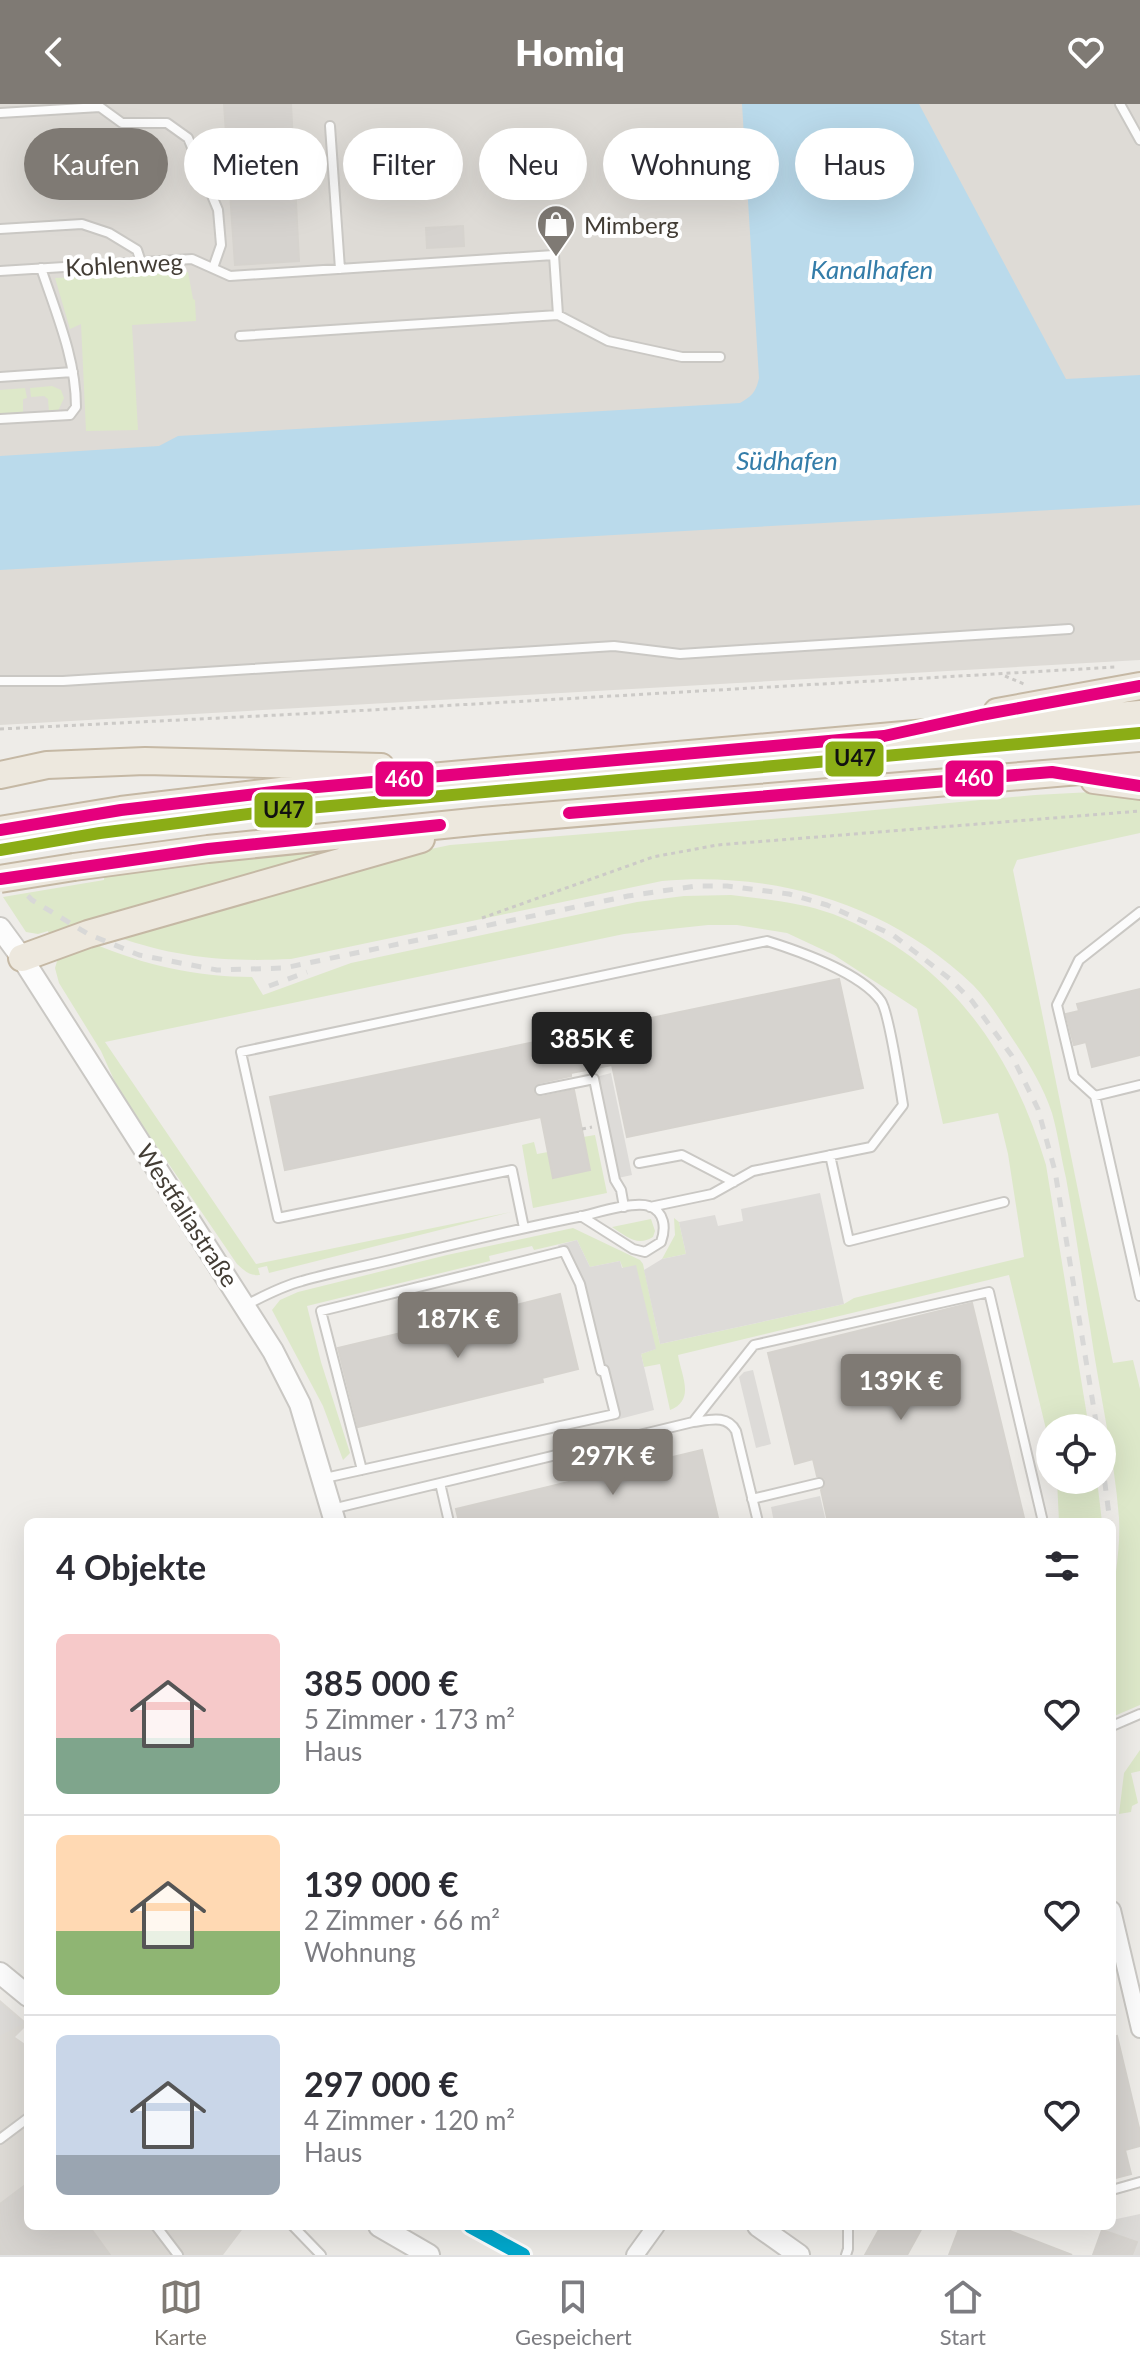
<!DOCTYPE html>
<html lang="de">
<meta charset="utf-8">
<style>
body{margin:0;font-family:Lato,sans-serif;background:#f7f7f7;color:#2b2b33;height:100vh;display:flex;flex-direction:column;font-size:30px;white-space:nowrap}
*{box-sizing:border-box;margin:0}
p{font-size:26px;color:#7c7c81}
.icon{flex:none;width:44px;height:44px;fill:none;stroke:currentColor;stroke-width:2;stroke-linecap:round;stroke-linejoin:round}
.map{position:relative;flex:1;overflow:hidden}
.details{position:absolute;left:24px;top:1414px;width:1092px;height:712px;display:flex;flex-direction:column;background:#fff;border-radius:12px;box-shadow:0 8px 32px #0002}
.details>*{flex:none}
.hud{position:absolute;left:24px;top:24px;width:1092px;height:72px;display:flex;gap:16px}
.fabs{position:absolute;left:1036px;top:1310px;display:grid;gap:16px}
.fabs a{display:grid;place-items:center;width:80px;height:80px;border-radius:50%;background:#fff;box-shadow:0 8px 32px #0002;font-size:40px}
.price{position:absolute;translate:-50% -68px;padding:0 18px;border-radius:8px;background:#7f7a74;color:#fff;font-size:26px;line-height:52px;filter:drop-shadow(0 2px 4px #0008)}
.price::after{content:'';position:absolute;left:50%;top:48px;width:24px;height:18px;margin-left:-12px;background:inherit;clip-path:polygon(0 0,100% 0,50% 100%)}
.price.current{background:#222;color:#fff}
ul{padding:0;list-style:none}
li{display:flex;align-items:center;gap:24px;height:200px;padding:0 32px}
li+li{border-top:2px solid #e1e1e2}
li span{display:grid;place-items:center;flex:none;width:224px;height:160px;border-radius:12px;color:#555}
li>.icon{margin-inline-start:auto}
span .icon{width:96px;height:96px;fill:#fffc;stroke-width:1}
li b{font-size:34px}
h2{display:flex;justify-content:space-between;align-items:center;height:96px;padding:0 32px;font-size:34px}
.chip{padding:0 28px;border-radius:36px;background:#fff;box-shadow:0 8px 32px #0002;font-size:28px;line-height:72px}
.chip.current{background:#7f7a74;color:#fff}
header{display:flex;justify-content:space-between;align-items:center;height:104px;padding:0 32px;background:#7f7a74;color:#fff;font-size:36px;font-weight:800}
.menu{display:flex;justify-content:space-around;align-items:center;height:112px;border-top:2px solid #e1e1e2;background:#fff;font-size:22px;color:#7c7c81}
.menu a{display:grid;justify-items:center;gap:4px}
.menu .current{color:#7f7a74}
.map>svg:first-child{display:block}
.industrial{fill:#dedbd6}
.green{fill:#dde8c9}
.parking{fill:#dddbd8}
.water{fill:#badaeb}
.building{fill:#d6d3cf;stroke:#d6d3ce;stroke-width:2}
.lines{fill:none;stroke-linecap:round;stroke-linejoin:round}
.service-casing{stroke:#cac8c4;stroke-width:12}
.minor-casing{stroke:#cac8c4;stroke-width:20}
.tertiary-casing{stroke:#cac8c4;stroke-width:24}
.trunk-casing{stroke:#c5b8a4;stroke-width:30}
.path{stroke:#cccac7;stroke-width:3;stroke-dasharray:4 4;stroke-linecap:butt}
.service{stroke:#fcfcfc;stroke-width:8}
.minor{stroke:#fcfcfc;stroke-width:16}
.tertiary{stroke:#fcfcfc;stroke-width:20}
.trunk{stroke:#ede8de;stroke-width:26}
.rail{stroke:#d8d8d7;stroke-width:5;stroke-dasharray:10 10;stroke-linecap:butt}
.trunk-bridge-casing{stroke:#c5b8a4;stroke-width:30;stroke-linecap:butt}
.trunk-bridge{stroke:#ede8de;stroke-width:26}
.bus-1-casing{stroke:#fff;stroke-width:18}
.bus-1{stroke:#e5007d;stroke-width:12}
.rail-1-casing{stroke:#fff;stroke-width:20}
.rail-1{stroke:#00a9ce;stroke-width:14}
.tram-1-casing{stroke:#fff;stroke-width:18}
.tram-1{stroke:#8bad16;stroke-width:12}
.labels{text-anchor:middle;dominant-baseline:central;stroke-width:8;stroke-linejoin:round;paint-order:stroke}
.poi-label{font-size:24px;fill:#433d35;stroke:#fff;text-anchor:start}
.street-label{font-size:24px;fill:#433d35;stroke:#fff}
.water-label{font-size:26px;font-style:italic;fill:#347da9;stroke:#fff}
.line-badge{stroke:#fff;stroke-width:3}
.badge-label{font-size:22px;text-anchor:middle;font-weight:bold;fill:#fff}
.pale-badge-label{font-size:22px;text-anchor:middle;font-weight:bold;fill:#111}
</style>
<header><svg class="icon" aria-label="back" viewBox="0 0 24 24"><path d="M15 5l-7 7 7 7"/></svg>Homiq<svg class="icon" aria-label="heart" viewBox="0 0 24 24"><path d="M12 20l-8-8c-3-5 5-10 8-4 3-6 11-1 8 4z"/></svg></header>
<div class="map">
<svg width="1140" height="2151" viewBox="0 0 1140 2151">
<rect width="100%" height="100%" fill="#eeece8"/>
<path class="industrial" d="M 0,0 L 1140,0 L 1140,556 L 0,621 Z
M 0,1896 L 28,1920 L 15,1933 L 28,1942 L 28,2122 L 245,2122 L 223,2151 L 0,2151 Z"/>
<path class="green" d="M 188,168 L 193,195 L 195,196 L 196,217 L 132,221 L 138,326 L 86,327 L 81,220 L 70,225 L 55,174 Z
M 52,282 L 61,286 L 64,294 L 58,307 L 49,308 L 48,295 L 44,292 L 31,293 L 30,284 Z
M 25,284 L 27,294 L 23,295 L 23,309 L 0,310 L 0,286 Z
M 1111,687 L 1140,689 L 1140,729 L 1017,756 L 1013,766 L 1113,1259 L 1133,1256 L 1140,1285 L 1140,1601 L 1112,1613 C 1112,1579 1111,1545 1112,1511 C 1113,1478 1121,1448 1119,1414 C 1114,1350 1099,1287 1090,1223 C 1082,1173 1075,1124 1066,1074 C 1061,1053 1058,1030 1052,1009 C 1043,982 1028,958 1012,934 C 1000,916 988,896 973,881 C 889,800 776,767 662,777 L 291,855 C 227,858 176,854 115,832 L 392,753 L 450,741 L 832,710 L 1035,691 Z
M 368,740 L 50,833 L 48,827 L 38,830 L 26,828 L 3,793 L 104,776 L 104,772 Z
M 731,791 C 765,795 800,798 833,810 C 948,855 1012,947 1046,1061 L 1089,1324 L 1050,1324 L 1050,1342 L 1009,1171 L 678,1251 C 681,1271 696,1296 670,1306 L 660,1260 L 644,1263 L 641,1250 L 655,1245 L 620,1157 L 590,1163 L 577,1136 L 534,1146 L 532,1142 L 489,1152 L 490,1157 L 307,1202 L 321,1258 L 350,1349 L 343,1356 L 323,1302 L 272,1206 L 280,1196 L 298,1188 L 447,1151 L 573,1124 L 640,1156 L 643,1160 L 660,1240 L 844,1200 L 854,1194 L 1024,1153 L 1008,1050 L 998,1009 L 943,1020 L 917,905 L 834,851 L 787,829 L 737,821 L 708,821 L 624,830 L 105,938 L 256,1160 L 511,1108 L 269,1169 L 267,1162 L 258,1164 L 260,1171 C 249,1172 245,1167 237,1160 L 119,987 L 101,947 L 59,879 L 55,864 L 58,854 L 92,839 C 144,861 196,873 252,873 L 263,891 L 351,859 L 501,827 L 637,798 L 684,792 Z
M 595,1031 L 607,1089 L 533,1104 L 522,1041 L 534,1038 L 537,1050 L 548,1048 L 554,1074 L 590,1066 L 583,1033 Z
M 674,1114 L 679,1118 L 686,1150 L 662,1155 L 675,1131 Z
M 651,1115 L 655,1127 L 653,1133 C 637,1143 626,1132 612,1123 Z
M 1057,1376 L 1097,1376 L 1102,1418 L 1059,1418 Z
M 1140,1646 L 1140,1667 L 1131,1669 L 1138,1699 L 1132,1702 L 1131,1708 L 1119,1710 L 1124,1669 Z"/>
<path class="parking" d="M 611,969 L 632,1071 L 618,1074 L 596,973 Z
M 820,1089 L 844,1200 L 660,1240 L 644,1166 L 662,1155 L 686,1150 L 679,1118 L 715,1111 L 718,1122 L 743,1117 L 741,1105 Z
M 577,1136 L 590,1163 L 620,1157 L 622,1164 L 636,1161 L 656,1245 L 641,1250 L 654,1306 L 612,1317 L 603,1272 L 598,1272 L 577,1181 L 558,1141 Z
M 753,1266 L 771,1340 L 756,1344 L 739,1273 L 744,1268 Z
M 820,1392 L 826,1418 L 774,1418 L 771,1403 Z
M 0,1899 L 24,1919 L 0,1932 Z
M 1140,2110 L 1140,2151 L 1132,2151 L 1136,2138 L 1102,2126 L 1103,2122 L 1112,2122 L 1112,2116 Z"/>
<path class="water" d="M 742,0 L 919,0 L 1066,275 L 1140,271 L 1140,401 L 0,466 L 0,352 L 159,342 L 178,332 L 740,299 C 752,292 756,288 759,274 Z"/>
<path class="building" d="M 224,0 L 291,0 L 299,157 L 235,161 Z
M 463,122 L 464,142 L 427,144 L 426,124 Z
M 839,875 L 863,984 L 627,1033 L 612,961 L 571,969 L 571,972 L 539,979 L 533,985 L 535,991 L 541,993 L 574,986 L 590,1066 L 553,1074 L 541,1013 L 285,1066 L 270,993 Z
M 1140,885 L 1140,951 L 1092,963 L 1086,938 L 1074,941 L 1066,910 L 1079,907 L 1077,900 Z
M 560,1190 L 578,1265 L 542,1274 L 543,1278 L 358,1323 L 338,1244 L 422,1224 L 420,1217 L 474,1204 L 476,1211 Z
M 972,1199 L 1025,1418 L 828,1418 L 821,1386 L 825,1382 L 825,1375 L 817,1372 L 813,1355 L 795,1360 L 768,1249 Z
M 702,1346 L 719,1418 L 459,1418 L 456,1405 Z
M 1117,1932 L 1140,2028 L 1140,2042 L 1125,2046 L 1131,2070 L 1112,2075 L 1112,1933 Z
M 28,2079 L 28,2122 L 89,2122 L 110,2151 L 0,2151 L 0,2100 Z
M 881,2122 L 923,2122 L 907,2151 L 865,2151 Z
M 960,2122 L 997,2122 L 1072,2151 L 949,2151 Z
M 1102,2126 L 1137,2138 L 1132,2151 L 1093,2151 Z"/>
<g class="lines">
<defs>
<path id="service" d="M 1120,0 L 1140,36
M 0,9 L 100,3 L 122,19 L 167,19 L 188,34 L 218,106 L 221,141 L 213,164
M 330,22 L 340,165
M 0,125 L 82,120 L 109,129 L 137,146 L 141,158
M 0,167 L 192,155 L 230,172 L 554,151 L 558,211
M 240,232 L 558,211 L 608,237 L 682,253 L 720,253
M 0,273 L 73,268
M 0,315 L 70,311 L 76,303 C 76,255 56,209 41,164
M 0,577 L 63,577 L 614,542 L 680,550 L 1069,525
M 1140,981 L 1095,992 L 1140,1192
M 540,986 L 594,975 L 615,1076 L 621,1086 L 624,1103
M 1095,992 L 1074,973 L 1057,901 L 1079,856 L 1140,808
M 830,1051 L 849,1137 L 1004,1098
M 639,1059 L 682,1051 L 734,1078
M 524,1124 L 512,1066 L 278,1114 L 241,948 L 767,837 C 799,847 861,869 881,897 C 889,908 900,983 903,1001 L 871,1043 L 753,1067 L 712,1090 L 650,1103
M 246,1201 C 264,1192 282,1182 302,1177 C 334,1168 366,1162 398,1154 C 459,1139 521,1124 583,1112 C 599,1108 634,1097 649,1102 C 665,1108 666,1124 661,1138 L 645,1148 L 633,1145 L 581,1112
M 693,1318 C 709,1316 727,1310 736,1327 L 758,1418
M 325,1374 L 615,1310 L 604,1266 L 601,1267 L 580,1180 L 564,1147 L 321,1207 L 362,1366
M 440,1379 L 449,1418
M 752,1395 L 819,1379
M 332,1405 L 693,1318 L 754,1241 L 989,1188 L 1043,1418
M 1112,1622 L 1140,1610
M 0,2035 L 28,2014
M 1112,2086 L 1140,2078
M 156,2122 L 178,2151
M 293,2122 L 321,2151
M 846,2151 L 848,2145 L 848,2122"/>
<path id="minor" d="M 1112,1806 L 1140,1925
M 635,2151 L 656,2122"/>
<path id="tertiary" d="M 0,824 L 22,854 L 273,1247 L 300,1300 L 335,1418
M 0,1869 L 28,1892
M 379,2122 L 429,2151
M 758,2122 L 799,2151"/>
<path id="trunk" d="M 997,608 L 1140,582
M 0,671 L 47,661 L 145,657 L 381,663
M 1094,676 L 1140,682
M 0,726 L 121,706 L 306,684 L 1140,610
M 74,763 L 208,745 L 482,717 L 1140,662
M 22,854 L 88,830 L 421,735"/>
</defs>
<use href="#service" class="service-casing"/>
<use href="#minor" class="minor-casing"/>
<use href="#tertiary" class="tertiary-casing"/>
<use href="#trunk" class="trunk-casing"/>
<path class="path" d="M 1005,572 L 1024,580
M 0,625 L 318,609 L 1116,563
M 482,814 L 653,753 L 717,741 L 1140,707
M 582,1025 L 592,1023"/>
<use href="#service" class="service"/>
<use href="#minor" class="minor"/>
<use href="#tertiary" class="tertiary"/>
<use href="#trunk" class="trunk"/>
<path class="rail" d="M 0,763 L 32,796 L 88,830 L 139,851 L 217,866 L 284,864 L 628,792 L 696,782 L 727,782 L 789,790 L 827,801 L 893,831 L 950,875 L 972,897 L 1012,952 L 1038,1005 L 1055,1067 L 1097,1324
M 269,882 L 307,868
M 1102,1357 L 1110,1418"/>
<defs>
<path id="trunk-bridge" d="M 0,775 L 74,763"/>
</defs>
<use href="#trunk-bridge" class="trunk-bridge-casing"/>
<use href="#trunk-bridge" class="trunk-bridge"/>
<defs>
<path id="bus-1" d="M 569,709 L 1052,668 L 1140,682
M 0,726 L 121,706 L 306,684 L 884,632 L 981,611 L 1140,582
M 0,775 L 208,745 L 440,721"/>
</defs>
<use href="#bus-1" class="bus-1-casing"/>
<use href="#bus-1" class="bus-1"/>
<defs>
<path id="rail-1" d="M 470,2122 L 523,2151"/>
</defs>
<use href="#rail-1" class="rail-1-casing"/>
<use href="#rail-1" class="rail-1"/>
<defs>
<path id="tram-1" d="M 0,746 L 100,729 L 264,708 L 1140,629"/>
</defs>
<use href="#tram-1" class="tram-1-casing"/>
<use href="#tram-1" class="tram-1"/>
</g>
<defs>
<symbol id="shop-pin" viewBox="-11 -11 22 30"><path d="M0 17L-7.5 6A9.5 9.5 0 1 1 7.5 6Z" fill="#7f7a74" stroke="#fff"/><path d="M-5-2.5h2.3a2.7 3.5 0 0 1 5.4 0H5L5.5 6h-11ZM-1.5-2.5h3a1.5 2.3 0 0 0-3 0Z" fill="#fff"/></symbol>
</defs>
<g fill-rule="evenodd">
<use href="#shop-pin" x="534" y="98" width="44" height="60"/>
</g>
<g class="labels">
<g class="poi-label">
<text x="584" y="120">Mimberg</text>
</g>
<g class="street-label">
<text transform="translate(124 160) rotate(-3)">Kohlenweg</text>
<text transform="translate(188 1111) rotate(57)">Westfaliastraße</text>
</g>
<g class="water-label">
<text x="872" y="165">Kanalhafen</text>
<text x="787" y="356">Südhafen</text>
</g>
</g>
<g class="line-badge">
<rect x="824" y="636" width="61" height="38" rx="8" fill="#8bad16"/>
<rect x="944" y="655" width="61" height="39" rx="8" fill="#e5007d"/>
<rect x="374" y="656" width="61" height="38" rx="8" fill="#e5007d"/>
<rect x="253" y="687" width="61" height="38" rx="8" fill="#8bad16"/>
</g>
<g class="badge-label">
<text x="974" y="682">460</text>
<text x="404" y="683">460</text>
</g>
<g class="pale-badge-label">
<text x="855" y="662">U47</text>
<text x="284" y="714">U47</text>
</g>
</svg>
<div class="fabs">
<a><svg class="icon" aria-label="locate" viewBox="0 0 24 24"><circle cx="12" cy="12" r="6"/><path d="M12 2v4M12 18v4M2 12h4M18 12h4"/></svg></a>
</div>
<b class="price current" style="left:592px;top:976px">385K €</b>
<b class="price" style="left:458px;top:1256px">187K €</b>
<b class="price" style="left:901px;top:1318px">139K €</b>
<b class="price" style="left:613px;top:1393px">297K €</b>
<div class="hud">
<a class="chip current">Kaufen</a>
<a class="chip">Mieten</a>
<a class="chip">Filter</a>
<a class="chip">Neu</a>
<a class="chip">Wohnung</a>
<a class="chip">Haus</a>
</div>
<section class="details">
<h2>4 Objekte<svg class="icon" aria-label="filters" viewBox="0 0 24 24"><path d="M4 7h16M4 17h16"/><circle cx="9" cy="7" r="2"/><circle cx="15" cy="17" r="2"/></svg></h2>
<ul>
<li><span style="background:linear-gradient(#f6c9c9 65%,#7fa58c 0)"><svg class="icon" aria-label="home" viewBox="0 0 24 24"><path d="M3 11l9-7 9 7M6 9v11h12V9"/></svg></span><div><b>385 000 €</b><p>5 Zimmer · 173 m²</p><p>Haus</p></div><svg class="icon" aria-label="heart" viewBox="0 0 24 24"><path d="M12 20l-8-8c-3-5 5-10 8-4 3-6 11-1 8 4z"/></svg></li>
<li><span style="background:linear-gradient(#ffd9b3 60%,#8fb573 0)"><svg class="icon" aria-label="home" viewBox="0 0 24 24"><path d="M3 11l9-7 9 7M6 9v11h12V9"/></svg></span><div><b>139 000 €</b><p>2 Zimmer · 66 m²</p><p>Wohnung</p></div><svg class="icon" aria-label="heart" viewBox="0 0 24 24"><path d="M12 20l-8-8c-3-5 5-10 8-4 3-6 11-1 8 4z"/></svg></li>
<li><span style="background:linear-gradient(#c9d6e8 75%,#9aa5b1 0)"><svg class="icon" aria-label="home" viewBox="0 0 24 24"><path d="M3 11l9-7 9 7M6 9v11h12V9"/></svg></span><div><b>297 000 €</b><p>4 Zimmer · 120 m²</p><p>Haus</p></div><svg class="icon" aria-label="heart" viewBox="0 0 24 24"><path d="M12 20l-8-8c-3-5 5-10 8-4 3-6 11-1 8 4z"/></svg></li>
</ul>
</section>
</div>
<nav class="menu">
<a class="current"><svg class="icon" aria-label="map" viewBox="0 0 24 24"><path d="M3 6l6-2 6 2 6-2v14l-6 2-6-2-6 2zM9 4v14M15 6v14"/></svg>Karte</a>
<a><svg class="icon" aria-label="saved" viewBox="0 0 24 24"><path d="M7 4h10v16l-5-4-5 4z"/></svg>Gespeichert</a>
<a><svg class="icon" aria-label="home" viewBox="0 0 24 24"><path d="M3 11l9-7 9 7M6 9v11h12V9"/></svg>Start</a>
</nav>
